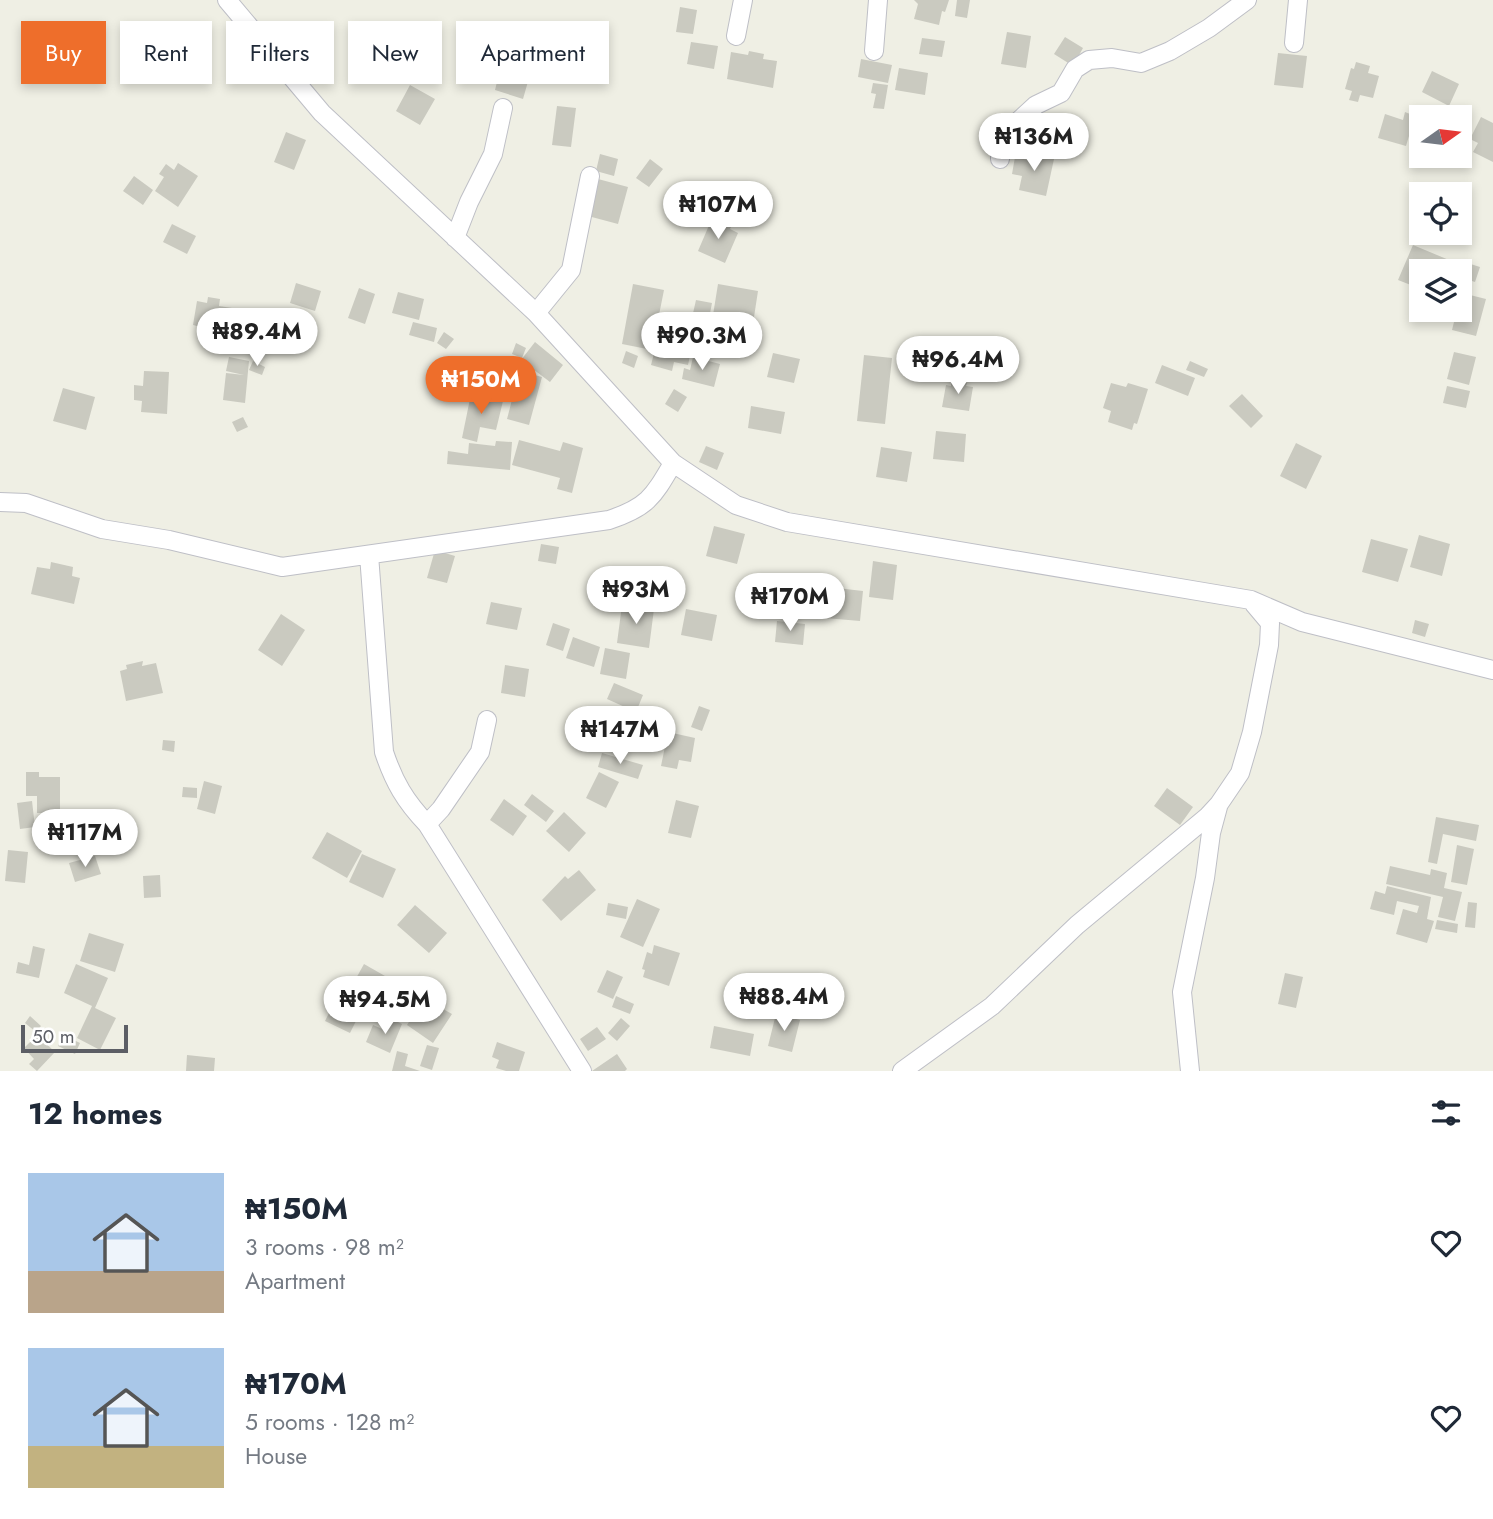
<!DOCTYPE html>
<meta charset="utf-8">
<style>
body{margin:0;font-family:Jost,sans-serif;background:#f2f2f3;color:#1f2937;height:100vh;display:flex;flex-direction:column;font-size:26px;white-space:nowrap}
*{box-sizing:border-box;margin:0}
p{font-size:23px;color:#747a83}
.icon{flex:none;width:38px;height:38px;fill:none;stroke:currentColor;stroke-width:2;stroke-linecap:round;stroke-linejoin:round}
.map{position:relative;height:1071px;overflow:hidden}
.panel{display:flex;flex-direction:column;background:#fff;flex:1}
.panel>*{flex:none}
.top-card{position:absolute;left:21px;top:21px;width:700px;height:63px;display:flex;gap:14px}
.needle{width:46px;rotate:76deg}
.buttons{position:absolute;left:1409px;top:105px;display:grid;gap:14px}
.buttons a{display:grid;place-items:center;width:63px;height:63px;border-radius:0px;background:#fff;box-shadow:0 4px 10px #0003;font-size:35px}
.scale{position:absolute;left:21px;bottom:18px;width:107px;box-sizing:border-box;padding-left:7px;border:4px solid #5c5e65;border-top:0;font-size:19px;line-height:24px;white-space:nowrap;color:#5c5e65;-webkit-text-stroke:5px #fff;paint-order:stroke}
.price{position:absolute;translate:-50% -60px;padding:0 16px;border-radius:24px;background:#fff;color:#222;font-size:23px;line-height:46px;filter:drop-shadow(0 2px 4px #0008)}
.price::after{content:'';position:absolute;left:50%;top:42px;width:21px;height:16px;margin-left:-10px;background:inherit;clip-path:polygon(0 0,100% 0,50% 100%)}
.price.current{background:#ee6e2b;color:#fff}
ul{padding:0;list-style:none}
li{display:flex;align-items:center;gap:21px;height:175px;padding:0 28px}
li span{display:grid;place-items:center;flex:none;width:196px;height:140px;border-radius:0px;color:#555}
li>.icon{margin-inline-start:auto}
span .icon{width:84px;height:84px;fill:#fffc;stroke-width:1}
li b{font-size:30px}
h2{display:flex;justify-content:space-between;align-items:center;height:84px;padding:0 28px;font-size:30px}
.tag{padding:0 24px;border-radius:0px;background:#fff;box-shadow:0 4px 10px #0003;font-size:24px;line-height:63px}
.tag.current{background:#ee6e2b;color:#fff}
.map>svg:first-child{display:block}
.building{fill:#cacac0}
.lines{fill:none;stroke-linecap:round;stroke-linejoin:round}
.minor-casing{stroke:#bebfc6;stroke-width:20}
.minor{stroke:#fff;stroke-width:18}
</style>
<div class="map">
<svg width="1493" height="1071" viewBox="0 0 1493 1071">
<rect width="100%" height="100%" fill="#efefe4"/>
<path class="building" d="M 914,0 L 949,0 L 945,12 L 942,11 L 939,25 L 914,19 L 918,4 Z
M 957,0 L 970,0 L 967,18 L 955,16 Z
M 680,7 L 697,10 L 693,34 L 676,32 Z
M 1007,32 L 1031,36 L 1026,68 L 1001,64 Z
M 1065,37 L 1083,48 L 1073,66 L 1054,54 Z
M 922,38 L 945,41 L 942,57 L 919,54 Z
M 691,42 L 718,46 L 714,69 L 687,64 Z
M 749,51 L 764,54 L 763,59 L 777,61 L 773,88 L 727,79 L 731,52 L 748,55 Z
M 1278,53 L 1307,56 L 1303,88 L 1274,85 Z
M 861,59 L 892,65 L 888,83 L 858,77 Z
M 1356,62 L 1370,66 L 1368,73 L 1379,76 L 1373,98 L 1360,95 L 1358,102 L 1349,100 L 1352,91 L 1345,89 L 1351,68 L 1354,69 Z
M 899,68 L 928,73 L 925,95 L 895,90 Z
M 500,70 L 529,78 L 523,99 L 495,90 Z
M 1432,71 L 1459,84 L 1449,106 L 1422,92 Z
M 873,83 L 888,85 L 884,109 L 873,108 L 876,94 L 871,93 Z
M 410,85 L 435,99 L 420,125 L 396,111 Z
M 557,106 L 576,108 L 571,147 L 552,145 Z
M 1405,112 L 1415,116 L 1406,146 L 1378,138 L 1385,114 L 1403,120 Z
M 1042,117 L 1061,121 L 1057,147 L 1037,143 Z
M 1481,117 L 1493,123 L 1493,162 L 1473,152 L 1478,143 L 1470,139 Z
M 286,132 L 306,140 L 294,170 L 274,162 Z
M 1030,153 L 1054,159 L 1046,196 L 1019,190 L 1022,176 L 1012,174 L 1015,157 L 1028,160 Z
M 600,154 L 618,159 L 614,176 L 596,171 Z
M 650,159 L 663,169 L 649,187 L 636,178 Z
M 178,163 L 198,176 L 178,207 L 155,191 L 164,177 L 159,174 L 166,164 L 174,170 Z
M 134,176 L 153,190 L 143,205 L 123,191 Z
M 598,179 L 628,187 L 618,224 L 588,216 Z
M 721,221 L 732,225 L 730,229 L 738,233 L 725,263 L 698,251 L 710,223 L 718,226 Z
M 172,224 L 196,236 L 187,254 L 163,242 Z
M 1413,245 L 1449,260 L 1444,271 L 1421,271 L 1421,289 L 1398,280 Z
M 1458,260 L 1480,267 L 1475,282 L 1460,277 L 1460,271 L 1454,271 Z
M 296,283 L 321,291 L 315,311 L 290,303 Z
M 633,284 L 664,290 L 652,350 L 622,344 Z
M 718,284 L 758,291 L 754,317 L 742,315 L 742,319 L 713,315 Z
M 359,288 L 375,294 L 365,324 L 348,318 Z
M 398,292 L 424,299 L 419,320 L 392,313 Z
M 1462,293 L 1486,299 L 1476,336 L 1452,330 L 1457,310 L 1460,310 Z
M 208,297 L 220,299 L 219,306 L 232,308 L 225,339 L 200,334 L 201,327 L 193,325 L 197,301 L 207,303 Z
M 696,300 L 712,303 L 706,334 L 689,331 Z
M 663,318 L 689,324 L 684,344 L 692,346 L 688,365 L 674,362 L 672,371 L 651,365 Z
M 413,322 L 437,328 L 434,342 L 409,335 Z
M 444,332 L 454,339 L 446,349 L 437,343 Z
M 535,342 L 563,365 L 550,382 L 521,360 Z
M 516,343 L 526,348 L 522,358 L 512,354 Z
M 626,351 L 638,356 L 634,368 L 622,363 Z
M 1454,352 L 1476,357 L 1469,385 L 1447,379 Z
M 773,353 L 800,359 L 794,383 L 767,377 Z
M 864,355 L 892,358 L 885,424 L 857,421 Z
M 229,357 L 249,361 L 245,403 L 223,400 L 226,373 L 244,375 L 226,371 Z
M 693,357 L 720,364 L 714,387 L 682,379 L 684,368 L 690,370 Z
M 253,361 L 265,367 L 262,375 L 249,370 Z
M 1190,361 L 1208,369 L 1204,377 L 1186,370 Z
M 1162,365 L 1195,378 L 1188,396 L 1155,383 Z
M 144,371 L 169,372 L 167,414 L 141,412 L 142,401 L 134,400 L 134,385 L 143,386 Z
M 520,371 L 542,377 L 529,425 L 507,419 L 513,396 L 508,394 L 511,384 L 516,386 Z
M 951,381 L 967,383 L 966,386 L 973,387 L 969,411 L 942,407 L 946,385 L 951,386 Z
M 1111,383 L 1126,387 L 1128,383 L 1148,389 L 1137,424 L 1134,423 L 1132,430 L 1108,422 L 1111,411 L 1103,408 Z
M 1447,386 L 1470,391 L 1466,408 L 1443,403 Z
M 63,388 L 95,397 L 86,430 L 53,421 Z
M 674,389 L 687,397 L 678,412 L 665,404 Z
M 471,394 L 503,401 L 496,430 L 480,427 L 477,442 L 462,438 Z
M 1242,394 L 1263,416 L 1251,428 L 1229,406 Z
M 751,406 L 785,412 L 781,434 L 748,428 Z
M 243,417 L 248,427 L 237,432 L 232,422 Z
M 936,431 L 966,434 L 964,462 L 933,459 Z
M 519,440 L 560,451 L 563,442 L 583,448 L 572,493 L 557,489 L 560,478 L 512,465 Z
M 496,441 L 512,442 L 510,470 L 447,464 L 448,451 L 468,454 L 469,443 L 495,446 Z
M 1296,443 L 1322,456 L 1306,489 L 1280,476 Z
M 706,446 L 724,453 L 717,470 L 699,462 Z
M 881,447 L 912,452 L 907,482 L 876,477 Z
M 714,526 L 745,534 L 737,564 L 706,556 Z
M 1419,535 L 1450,544 L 1442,576 L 1410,567 Z
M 1371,539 L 1408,549 L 1398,582 L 1362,572 Z
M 541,544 L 559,547 L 556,564 L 538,561 Z
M 435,550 L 455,556 L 447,583 L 427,578 Z
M 873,561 L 897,565 L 893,600 L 869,597 Z
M 51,562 L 73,567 L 72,576 L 80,578 L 74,604 L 31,594 L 37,567 L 50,569 Z
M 631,573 L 643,576 L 638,593 L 626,589 Z
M 828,587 L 863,591 L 860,621 L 825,618 Z
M 491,602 L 522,608 L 517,630 L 486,624 Z
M 622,605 L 654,609 L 649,648 L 617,643 Z
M 686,609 L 717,615 L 712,641 L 681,635 Z
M 281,614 L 305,630 L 282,666 L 258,650 Z
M 1415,620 L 1429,624 L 1425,637 L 1412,633 Z
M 777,621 L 805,624 L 803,645 L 775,642 Z
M 553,623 L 570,629 L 563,651 L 546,645 Z
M 573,637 L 600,647 L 594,667 L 566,658 Z
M 605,648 L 630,653 L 626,679 L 600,674 Z
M 143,661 L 142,666 L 156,663 L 163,693 L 126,701 L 120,671 L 127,669 L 126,665 Z
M 505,665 L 529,669 L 525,697 L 501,693 Z
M 614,683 L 643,695 L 636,712 L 607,699 Z
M 699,706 L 710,710 L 702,731 L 691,727 Z
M 668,732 L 695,738 L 691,762 L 679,760 L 677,769 L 661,766 Z
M 163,740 L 175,741 L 174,752 L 162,750 Z
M 602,753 L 643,765 L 638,779 L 598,767 Z
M 26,772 L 39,772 L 39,777 L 60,777 L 60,813 L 37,813 L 37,796 L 26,796 Z
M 599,772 L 619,782 L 606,808 L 586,798 Z
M 204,781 L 222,786 L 215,814 L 197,809 Z
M 183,787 L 197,788 L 197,798 L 182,797 Z
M 1167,788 L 1193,807 L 1180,825 L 1154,806 Z
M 532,794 L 554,811 L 546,822 L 524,805 Z
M 504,799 L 527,816 L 513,836 L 490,820 Z
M 676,800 L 699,806 L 691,838 L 668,833 Z
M 32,801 L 35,827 L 20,829 L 17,803 Z
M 564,812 L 586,833 L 569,852 L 546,831 Z
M 1436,817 L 1479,825 L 1476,841 L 1443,834 L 1437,864 L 1428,862 Z
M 327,832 L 362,851 L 347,878 L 312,858 Z
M 1457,845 L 1474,849 L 1467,885 L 1451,882 Z
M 8,850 L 28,852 L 25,883 L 5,881 Z
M 362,854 L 396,869 L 383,898 L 349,882 Z
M 95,856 L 101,874 L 75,882 L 69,863 Z
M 1390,866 L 1430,875 L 1431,869 L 1447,873 L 1444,888 L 1462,892 L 1455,921 L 1438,917 L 1443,897 L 1386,884 Z
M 579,870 L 596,890 L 561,921 L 542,900 L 565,876 L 568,879 Z
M 160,875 L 161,897 L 144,898 L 143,876 Z
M 1387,886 L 1431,897 L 1427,919 L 1434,921 L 1427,943 L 1396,934 L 1403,909 L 1417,913 L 1419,906 L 1397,901 L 1394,915 L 1370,909 L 1375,891 L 1385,894 Z
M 637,899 L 660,909 L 643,947 L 620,937 Z
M 1468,902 L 1477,903 L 1475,928 L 1465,927 Z
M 608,903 L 628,907 L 626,919 L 606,915 Z
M 415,905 L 447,933 L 429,953 L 397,925 Z
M 1437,920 L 1458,924 L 1457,933 L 1435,929 Z
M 89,933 L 124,944 L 115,972 L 80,961 Z
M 654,945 L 680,953 L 669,986 L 643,977 L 645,970 L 642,969 L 647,952 L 652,954 Z
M 33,946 L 45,949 L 39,978 L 16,973 L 18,962 L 29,965 Z
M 76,964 L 108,978 L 95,1008 L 116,1018 L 100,1050 L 77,1038 L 92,1006 L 64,993 Z
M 364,964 L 385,976 L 366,1012 L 344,1000 Z
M 607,970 L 623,977 L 613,999 L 597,992 Z
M 1285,973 L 1303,977 L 1296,1008 L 1278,1004 Z
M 751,981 L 779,990 L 770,1017 L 742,1008 Z
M 616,996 L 634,1004 L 630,1014 L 612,1007 Z
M 425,997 L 433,1003 L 436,997 L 446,1004 L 443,1009 L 452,1014 L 433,1043 L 407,1025 Z
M 335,1001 L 360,1013 L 350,1033 L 325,1021 Z
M 776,1014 L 800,1020 L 792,1052 L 768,1046 Z
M 30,1016 L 41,1026 L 36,1032 L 25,1023 Z
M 621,1018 L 630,1026 L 617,1041 L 608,1033 Z
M 392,1019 L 402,1024 L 390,1053 L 366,1042 L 373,1025 L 387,1031 Z
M 714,1026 L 754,1034 L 750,1056 L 710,1048 Z
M 597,1027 L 606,1039 L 588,1051 L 580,1039 Z
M 37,1035 L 55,1052 L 37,1071 L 29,1064 L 34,1059 L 24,1048 Z
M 63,1035 L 80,1043 L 75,1054 L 58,1046 Z
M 497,1042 L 525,1052 L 519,1071 L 506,1071 L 496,1068 L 499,1060 L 492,1057 Z
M 427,1045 L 439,1048 L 432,1070 L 420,1066 Z
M 397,1051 L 408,1054 L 405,1066 L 420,1071 L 392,1071 Z
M 617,1054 L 627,1069 L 625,1071 L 592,1071 Z
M 187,1055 L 215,1058 L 214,1071 L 186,1071 Z"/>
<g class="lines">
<defs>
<path id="minor" d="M 227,0 L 322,113 L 536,313 L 673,463 L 736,505 L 787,522 L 1251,600 L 1302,622 L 1493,670
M 736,36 L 743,0
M 1294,43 L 1298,0
M 874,51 L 878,0
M 1000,159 L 1001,137 L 1036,105 L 1061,93 L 1075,69 L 1089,60 L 1112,58 L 1141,63 L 1170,51 L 1209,28 L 1247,0
M 455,238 L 469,202 L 493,154 L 503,108
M 536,313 L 571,270 L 590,176
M 0,502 L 26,503 L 102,529 L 169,540 L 282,567 L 609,520 C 648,507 653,497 673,463
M 369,555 L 384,752 C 394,782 405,801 427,824 L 441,809 L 480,752 L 487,720
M 427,824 L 582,1071
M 902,1071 L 992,1006 L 1077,925 L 1207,817 L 1219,804 L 1240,773 L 1252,732 L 1269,645 L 1270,623 L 1254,604
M 1190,1071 L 1182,992 L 1205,878 L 1211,833 L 1218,807"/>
</defs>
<use href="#minor" class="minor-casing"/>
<use href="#minor" class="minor"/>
</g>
</svg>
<div class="buttons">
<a><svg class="needle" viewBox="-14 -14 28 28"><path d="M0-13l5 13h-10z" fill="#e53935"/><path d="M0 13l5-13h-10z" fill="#747a83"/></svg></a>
<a><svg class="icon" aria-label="locate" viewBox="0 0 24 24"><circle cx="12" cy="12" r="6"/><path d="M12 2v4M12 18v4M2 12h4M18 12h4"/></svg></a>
<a><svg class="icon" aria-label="layers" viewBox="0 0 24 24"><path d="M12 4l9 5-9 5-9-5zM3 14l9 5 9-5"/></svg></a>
</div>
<div class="scale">50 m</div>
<b class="price" style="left:1034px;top:173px">₦136M</b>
<b class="price" style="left:718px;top:241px">₦107M</b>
<b class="price" style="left:257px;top:368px">₦89.4M</b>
<b class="price" style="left:702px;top:372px">₦90.3M</b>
<b class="price" style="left:958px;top:396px">₦96.4M</b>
<b class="price current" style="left:481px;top:416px">₦150M</b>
<b class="price" style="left:636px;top:626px">₦93M</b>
<b class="price" style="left:790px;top:633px">₦170M</b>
<b class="price" style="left:620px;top:766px">₦147M</b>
<b class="price" style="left:85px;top:869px">₦117M</b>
<b class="price" style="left:784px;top:1033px">₦88.4M</b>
<b class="price" style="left:385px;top:1036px">₦94.5M</b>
<div class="top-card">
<a class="tag current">Buy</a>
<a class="tag">Rent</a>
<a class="tag">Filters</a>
<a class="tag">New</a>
<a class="tag">Apartment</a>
</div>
</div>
<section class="panel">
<h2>12 homes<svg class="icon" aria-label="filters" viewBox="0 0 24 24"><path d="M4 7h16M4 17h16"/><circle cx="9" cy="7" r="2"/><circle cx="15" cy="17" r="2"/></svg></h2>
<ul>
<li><span style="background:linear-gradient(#a9c7e8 70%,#b9a48a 0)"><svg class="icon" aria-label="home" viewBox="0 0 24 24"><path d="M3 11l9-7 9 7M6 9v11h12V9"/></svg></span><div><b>₦150M</b><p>3 rooms · 98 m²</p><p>Apartment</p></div><svg class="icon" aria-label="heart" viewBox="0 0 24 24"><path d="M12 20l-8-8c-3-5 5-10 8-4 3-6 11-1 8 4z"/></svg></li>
<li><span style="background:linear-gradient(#a9c7e8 70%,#c2b280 0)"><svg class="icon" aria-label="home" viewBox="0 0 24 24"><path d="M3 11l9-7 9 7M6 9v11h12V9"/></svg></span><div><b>₦170M</b><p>5 rooms · 128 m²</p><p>House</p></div><svg class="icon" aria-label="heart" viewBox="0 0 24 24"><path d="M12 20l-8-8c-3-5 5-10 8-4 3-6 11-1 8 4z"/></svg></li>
</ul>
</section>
